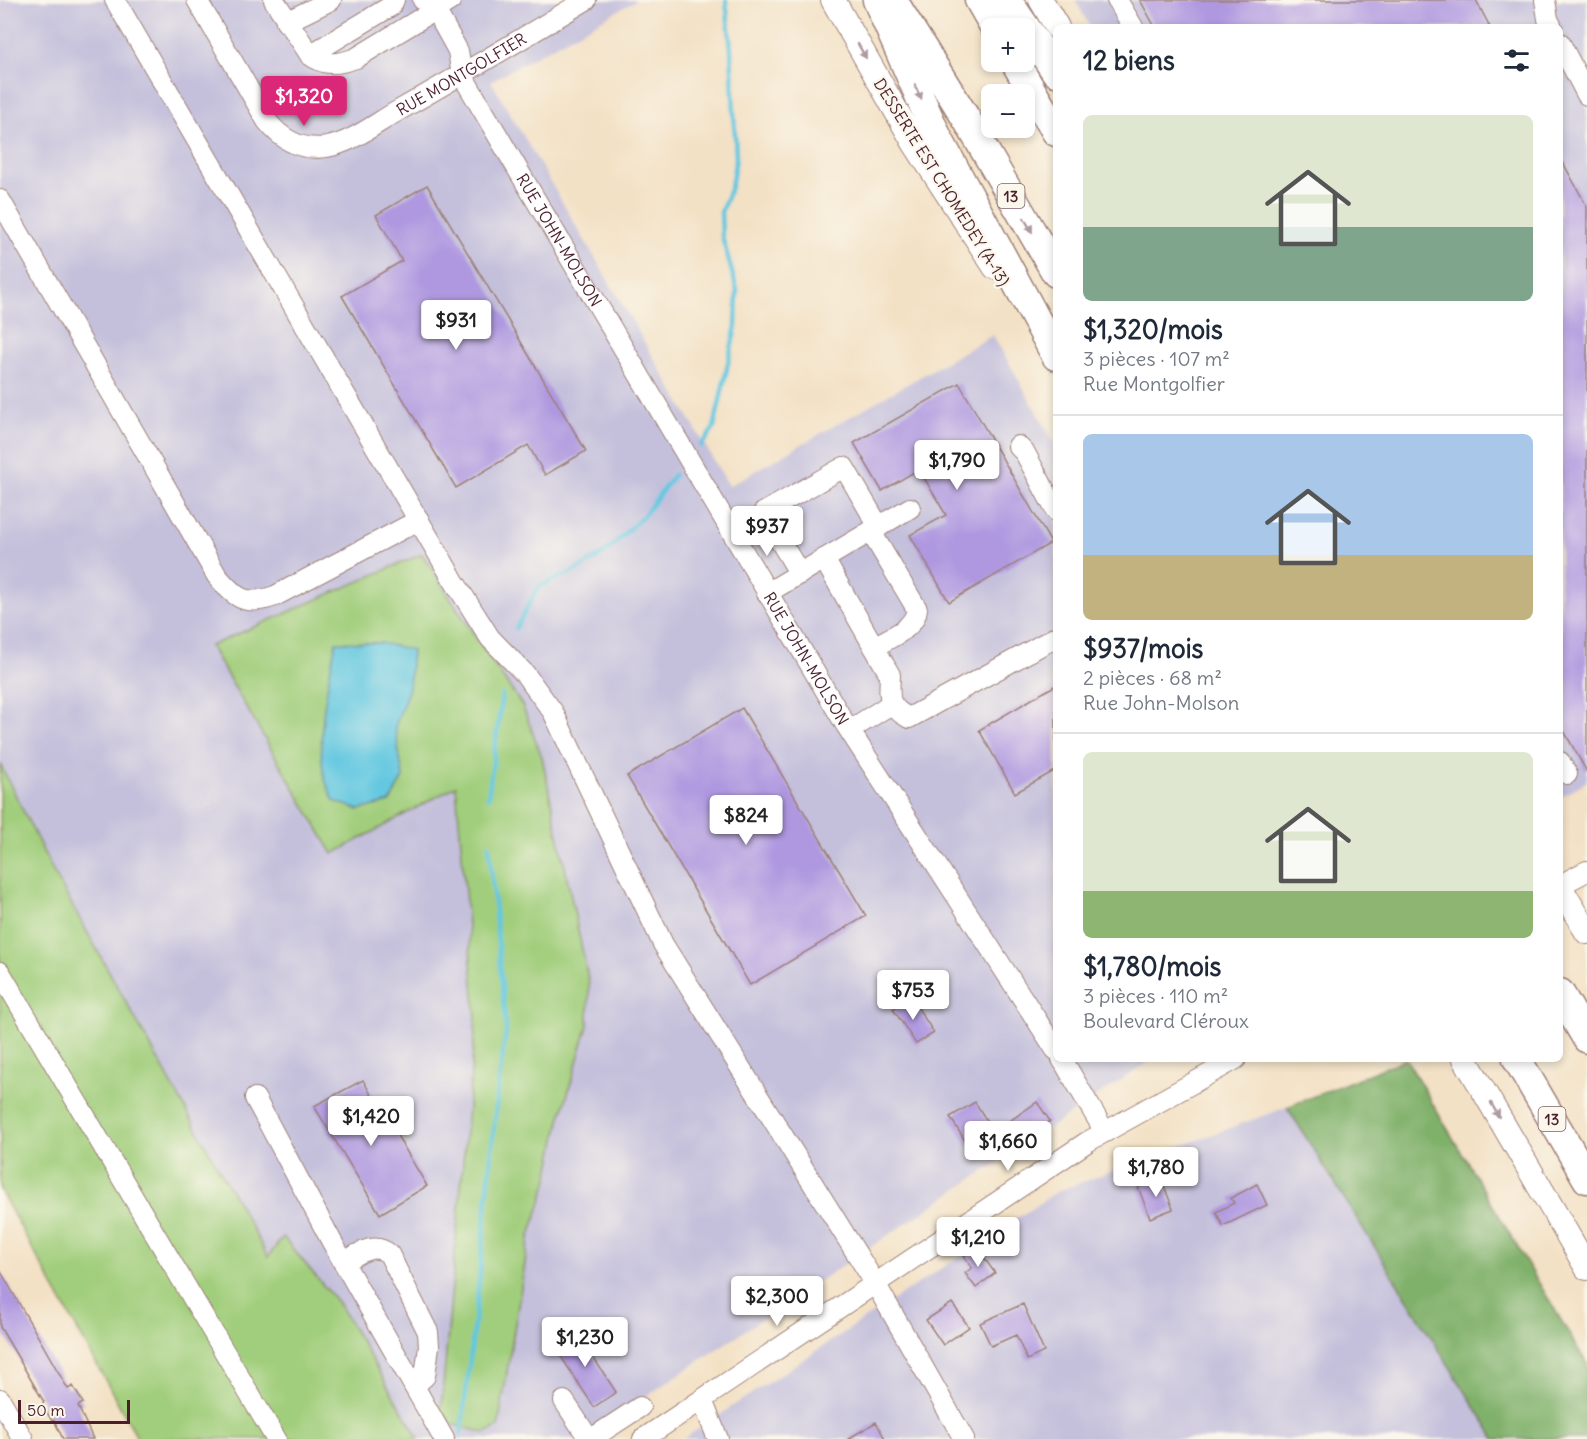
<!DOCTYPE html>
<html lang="fr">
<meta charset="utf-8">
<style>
body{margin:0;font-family:Delius,sans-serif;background:#f6f6f7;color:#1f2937;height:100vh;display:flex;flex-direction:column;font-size:22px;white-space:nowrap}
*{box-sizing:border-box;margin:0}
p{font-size:20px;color:#747a83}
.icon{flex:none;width:33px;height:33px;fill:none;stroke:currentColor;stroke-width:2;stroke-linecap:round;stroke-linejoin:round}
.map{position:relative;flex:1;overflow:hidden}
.drawer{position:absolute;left:1053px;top:24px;width:510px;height:1038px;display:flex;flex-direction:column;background:#fff;border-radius:9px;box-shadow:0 3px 9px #0003}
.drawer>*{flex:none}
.controls{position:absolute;left:981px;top:18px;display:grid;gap:12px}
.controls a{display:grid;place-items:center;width:54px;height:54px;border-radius:9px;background:#fff;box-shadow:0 3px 9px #0003;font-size:30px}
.scale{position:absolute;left:18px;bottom:15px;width:112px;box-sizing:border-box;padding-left:6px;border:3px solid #4a1f2b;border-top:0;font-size:16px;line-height:21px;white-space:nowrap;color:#4a1f2b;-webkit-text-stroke:4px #fbf7ec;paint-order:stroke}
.price{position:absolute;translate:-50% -51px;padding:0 14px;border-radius:6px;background:#fff;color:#222;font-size:20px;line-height:39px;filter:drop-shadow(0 2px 3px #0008)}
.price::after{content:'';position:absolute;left:50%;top:36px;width:18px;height:14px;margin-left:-9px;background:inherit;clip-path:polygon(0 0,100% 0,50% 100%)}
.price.current{background:#db2777;color:#fff}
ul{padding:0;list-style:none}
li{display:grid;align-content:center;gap:12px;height:318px;padding:0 30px}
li+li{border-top:2px solid #e0e1e3}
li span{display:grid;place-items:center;height:186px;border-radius:9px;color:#555}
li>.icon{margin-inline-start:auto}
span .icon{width:108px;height:108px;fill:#fffc;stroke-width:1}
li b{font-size:26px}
h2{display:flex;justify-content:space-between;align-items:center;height:72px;padding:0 30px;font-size:26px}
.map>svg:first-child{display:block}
.industrial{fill:#c4c0db}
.green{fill:#a1ce7b;stroke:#767653;stroke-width:1.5}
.forest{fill:#80b16b;stroke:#65684b;stroke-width:1.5}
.water{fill:#62c7e0;stroke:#567386;stroke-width:1.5}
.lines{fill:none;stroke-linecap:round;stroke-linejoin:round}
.stream{stroke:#62c7e0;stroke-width:4.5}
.building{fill:#af98e0}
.minor-casing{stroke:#9e8078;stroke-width:22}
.major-casing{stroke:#9e8078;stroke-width:26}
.highway-casing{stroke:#9e8078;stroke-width:31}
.minor{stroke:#fff;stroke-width:20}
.major{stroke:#fff;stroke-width:24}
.highway{stroke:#fff;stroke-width:28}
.oneway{fill:#ae9aa0}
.labels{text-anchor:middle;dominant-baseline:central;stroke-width:4.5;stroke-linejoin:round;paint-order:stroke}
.shield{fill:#fbf7ec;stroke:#7f6065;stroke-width:1.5}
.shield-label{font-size:15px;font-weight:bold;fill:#4a1f2b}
.street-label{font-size:16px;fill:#4a1f2b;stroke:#fbf7ec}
</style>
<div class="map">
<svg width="1587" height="1439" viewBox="0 0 1587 1439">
<rect width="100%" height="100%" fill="#fbf7ec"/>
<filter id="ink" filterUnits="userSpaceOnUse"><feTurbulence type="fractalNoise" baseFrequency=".0167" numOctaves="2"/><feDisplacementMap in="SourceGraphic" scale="12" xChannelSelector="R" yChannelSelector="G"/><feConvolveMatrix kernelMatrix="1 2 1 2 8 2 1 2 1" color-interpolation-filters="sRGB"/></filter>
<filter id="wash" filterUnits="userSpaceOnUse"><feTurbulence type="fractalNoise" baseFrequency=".008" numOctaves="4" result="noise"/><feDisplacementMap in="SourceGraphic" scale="24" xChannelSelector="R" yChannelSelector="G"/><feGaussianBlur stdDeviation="1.35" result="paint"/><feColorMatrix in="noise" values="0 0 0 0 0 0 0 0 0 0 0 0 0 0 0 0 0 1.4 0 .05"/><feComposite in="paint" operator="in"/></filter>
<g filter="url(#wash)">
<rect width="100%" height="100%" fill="#f3e1c5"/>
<path class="industrial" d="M 0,0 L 637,0 L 491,81 L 729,486 L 993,335 L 1056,445 L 1056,1059 L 1153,1059 L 582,1439 L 419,1439 L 338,1303 L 283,1237 L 268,1258 L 53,871 L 0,764 Z
M 1075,0 L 1587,0 L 1587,781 L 1560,797 L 1560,27 L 1090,27 Z
M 1287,1107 L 1495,1439 L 683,1439 L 1058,1191 Z"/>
<path class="green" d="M 422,554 L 482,647 L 522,705 L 542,757 L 589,983 L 588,1025 L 560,1120 L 547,1183 L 529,1239 L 498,1427 L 485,1433 L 451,1424 L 441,1410 L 476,1018 L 456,786 L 333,854 L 210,646 Z
M 0,764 L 53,871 L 268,1257 L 283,1237 L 338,1303 L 419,1439 L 138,1439 L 0,1190 Z"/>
<path class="forest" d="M 1406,1059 L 1587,1364 L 1587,1439 L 1495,1439 L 1287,1107 Z"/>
<path class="water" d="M 336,642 L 381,643 L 412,650 L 409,688 L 395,727 L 403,777 L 390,802 L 359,810 L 334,801 C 331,794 327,786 325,779 C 315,740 328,681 336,642 Z"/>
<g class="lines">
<path class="stream" d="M 701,446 L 714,428 L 736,326 L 737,290 L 722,236 L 721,212 L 731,187 L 736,158 L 731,49 L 726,0
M 516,628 L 539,586 L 577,570 L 606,552 L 644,515 L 674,475
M 488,798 L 502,695
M 461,1433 L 477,1301 L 497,1096 L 506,1032 L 489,845"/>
</g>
<g id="blocks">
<path class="building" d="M 1140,0 L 1476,0 L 1490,27 L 1155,27 Z
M 1560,157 L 1587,207 L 1587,772 L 1560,724 Z
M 427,185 L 586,451 L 545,475 L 528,445 L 456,488 L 342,296 L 402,261 L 376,215 Z
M 959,383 L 1051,543 L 949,602 L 910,535 L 946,515 L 919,469 L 882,491 L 854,443 Z
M 1056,685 L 1056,770 L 1015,793 L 979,730 Z
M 742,708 L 866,916 L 750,985 L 627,776 Z
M 911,997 L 934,1033 L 916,1044 L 893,1009 Z
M 363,1080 L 383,1116 L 385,1115 L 427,1186 L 380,1214 L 314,1106 Z
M 975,1102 L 993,1131 L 969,1147 L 950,1117 Z
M 1037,1102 L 1050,1121 L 1018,1144 L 1004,1125 Z
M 1161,1178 L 1173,1209 L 1150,1218 L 1138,1187 Z
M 1257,1184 L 1267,1205 L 1223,1226 L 1216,1212 L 1234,1203 L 1231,1198 Z
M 976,1247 L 995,1273 L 976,1288 L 965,1273 L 972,1268 L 964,1256 Z
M 0,1270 L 68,1389 L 73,1386 L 83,1403 L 78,1406 L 93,1439 L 63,1439 L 54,1420 L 52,1421 L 42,1404 L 44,1402 L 0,1327 Z
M 952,1303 L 969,1327 L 943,1345 L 926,1320 Z
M 1023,1304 L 1044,1352 L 1027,1360 L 1016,1335 L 991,1346 L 980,1323 Z
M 580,1329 L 591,1345 L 587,1348 L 616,1392 L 594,1407 L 554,1346 Z
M 876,1422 L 885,1439 L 848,1439 Z"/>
</g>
</g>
<g filter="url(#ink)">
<use href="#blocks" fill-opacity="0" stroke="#9e8078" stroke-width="1.5"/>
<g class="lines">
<defs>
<g id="minor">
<path d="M 115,0 L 454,581 L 490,638 L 525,674 L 553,712 L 663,944 L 875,1283 L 964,1439"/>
<path id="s1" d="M 197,0 L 267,121 C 282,140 302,151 327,147 C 351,143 375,124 396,112 C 460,76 523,38 586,0"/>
<path d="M 274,0 L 310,55 C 325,67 339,64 356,58 L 451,0"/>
<path id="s2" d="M 423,0 L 431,2 L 458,51 L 462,75 L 844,722 L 1056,1050"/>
<path d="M 1117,0 L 1133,27"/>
<path d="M 1545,0 L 1548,19 L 1552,27"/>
<path d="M 286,22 L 331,0"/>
<path d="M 1560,43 L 1587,95"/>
<path d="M 310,55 L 391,6 L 394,0"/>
<path d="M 0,200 L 217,576 C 236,598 245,607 275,596 L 419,520"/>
<path d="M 1018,446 L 1025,453 L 1056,511"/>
<path d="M 871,532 L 917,609 C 915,629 890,637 874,647"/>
<path d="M 824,559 L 890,675 C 889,699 887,706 909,718 L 1056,637"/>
<path d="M 800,574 L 763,513 L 844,467 L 879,527"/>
<path d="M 767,593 L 910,508"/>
<path d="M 850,730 L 891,704"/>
<path d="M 1560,762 L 1567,774"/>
<path d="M 1560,885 L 1587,871"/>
<path d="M 0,972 L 276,1439"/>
<path d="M 1062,1059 L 1105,1132"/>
<path d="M 255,1098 L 332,1242 L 444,1439"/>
<path d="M 343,1262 C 360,1254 373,1241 389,1254 L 428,1332 L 429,1346 L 425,1376 L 414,1386"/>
<path d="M 0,1399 L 23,1439"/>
<path d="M 702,1400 L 718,1439"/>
<path d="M 564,1401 L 589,1439"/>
<path d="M 591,1439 L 640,1407"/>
<path d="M 643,1439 L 1087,1142 L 1236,1059"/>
</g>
<path id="major" d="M 833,0 L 915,144 L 995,267
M 1041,0 L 1057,27
M 1560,887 L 1587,932
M 1465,1059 L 1587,1268"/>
<path id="highway" d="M 877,0 L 937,136 L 1056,356
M 979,0 L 995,28
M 1007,0 L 1056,72
M 894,2 L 967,120 L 1056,273
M 1015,62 L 1056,132
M 1560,993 L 1587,1039
M 1517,1059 L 1587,1179"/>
</defs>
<use href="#minor" class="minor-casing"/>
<use href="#major" class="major-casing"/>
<use href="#highway" class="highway-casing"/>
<use href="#minor" class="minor"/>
<use href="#major" class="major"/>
<use href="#highway" class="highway"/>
</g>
<defs><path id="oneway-solid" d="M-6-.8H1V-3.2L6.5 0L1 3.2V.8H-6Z" transform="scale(1.5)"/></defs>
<g class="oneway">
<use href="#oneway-solid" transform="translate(862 51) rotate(60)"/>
<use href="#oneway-solid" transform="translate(918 92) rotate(66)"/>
<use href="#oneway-solid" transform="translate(1028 225) rotate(60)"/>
<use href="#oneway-solid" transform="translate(1495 1110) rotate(60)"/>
</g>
</g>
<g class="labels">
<g class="shield">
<rect x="997.5" y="184" width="27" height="24" rx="4.5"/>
<rect x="1538.5" y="1107" width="27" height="24" rx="4.5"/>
</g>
<g class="shield-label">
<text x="1011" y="196">13</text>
<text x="1552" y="1119">13</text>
</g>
<g class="street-label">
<text stroke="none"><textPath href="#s1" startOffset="362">RUE MONTGOLFIER</textPath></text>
<text transform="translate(942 182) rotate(58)">DESSERTE EST CHOMEDEY (A-13)</text>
<text stroke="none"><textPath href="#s2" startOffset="280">RUE JOHN-MOLSON</textPath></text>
<text stroke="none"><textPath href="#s2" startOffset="766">RUE JOHN-MOLSON</textPath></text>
</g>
</g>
</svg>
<div class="controls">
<a>+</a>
<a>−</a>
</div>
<div class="scale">50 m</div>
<b class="price current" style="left:304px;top:127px">$1,320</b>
<b class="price" style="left:456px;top:351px">$931</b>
<b class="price" style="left:957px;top:491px">$1,790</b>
<b class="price" style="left:767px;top:557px">$937</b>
<b class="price" style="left:746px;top:846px">$824</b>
<b class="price" style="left:913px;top:1021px">$753</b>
<b class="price" style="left:371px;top:1147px">$1,420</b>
<b class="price" style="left:1008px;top:1172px">$1,660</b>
<b class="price" style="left:1156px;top:1198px">$1,780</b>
<b class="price" style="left:978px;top:1268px">$1,210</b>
<b class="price" style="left:777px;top:1327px">$2,300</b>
<b class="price" style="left:585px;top:1368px">$1,230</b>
<section class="drawer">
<h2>12 biens<svg class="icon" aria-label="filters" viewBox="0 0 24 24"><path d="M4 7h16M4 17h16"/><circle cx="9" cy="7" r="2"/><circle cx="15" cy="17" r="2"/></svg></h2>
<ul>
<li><span style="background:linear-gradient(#dfe7d0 60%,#7fa58c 0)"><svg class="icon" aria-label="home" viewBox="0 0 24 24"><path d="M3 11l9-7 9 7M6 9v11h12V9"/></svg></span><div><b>$1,320/mois</b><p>3 pièces · 107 m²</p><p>Rue Montgolfier</p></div></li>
<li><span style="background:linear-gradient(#a9c7e8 65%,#c2b280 0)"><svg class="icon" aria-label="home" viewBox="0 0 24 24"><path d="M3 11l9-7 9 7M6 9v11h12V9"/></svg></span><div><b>$937/mois</b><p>2 pièces · 68 m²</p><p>Rue John-Molson</p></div></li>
<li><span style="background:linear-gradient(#dfe7d0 75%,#8fb573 0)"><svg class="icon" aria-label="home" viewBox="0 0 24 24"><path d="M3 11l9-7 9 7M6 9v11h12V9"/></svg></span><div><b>$1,780/mois</b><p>3 pièces · 110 m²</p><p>Boulevard Cléroux</p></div></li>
</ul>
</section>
</div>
